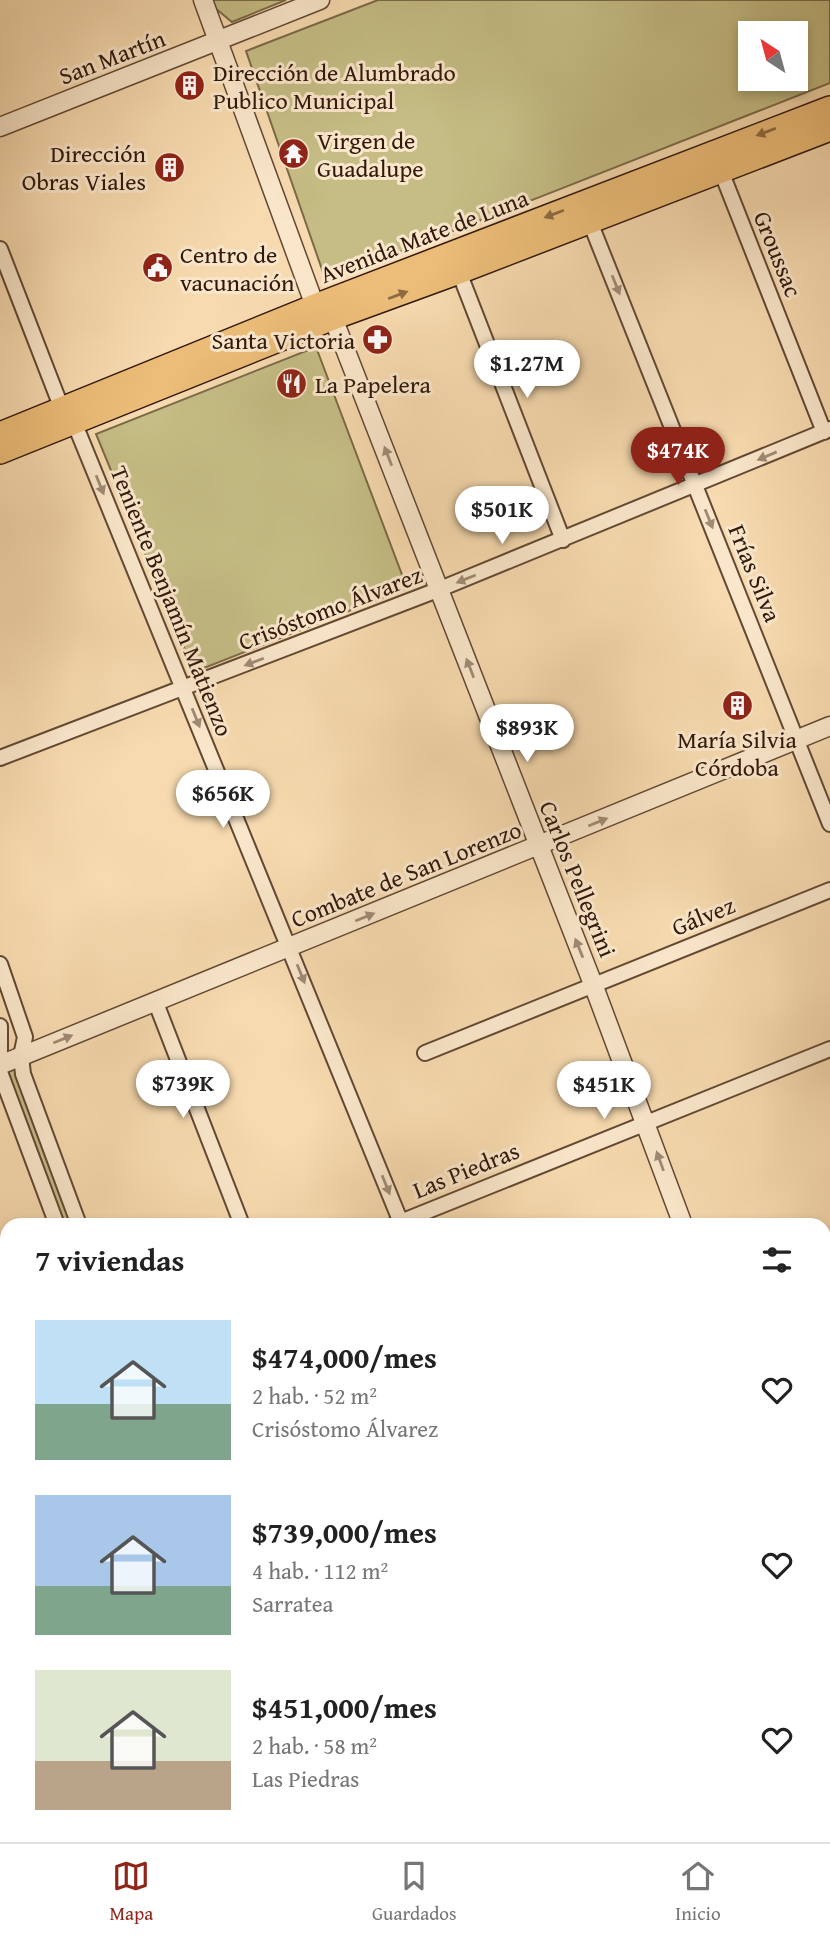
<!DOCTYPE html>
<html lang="es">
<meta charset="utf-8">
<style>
body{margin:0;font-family:"Gentium Book Plus",serif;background:#f2f2f2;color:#222;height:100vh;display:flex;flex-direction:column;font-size:26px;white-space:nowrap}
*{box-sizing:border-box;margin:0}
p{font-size:23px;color:#767676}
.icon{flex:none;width:38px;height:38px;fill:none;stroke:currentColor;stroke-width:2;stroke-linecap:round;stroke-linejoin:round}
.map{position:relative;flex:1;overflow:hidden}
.side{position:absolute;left:0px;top:1218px;width:831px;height:625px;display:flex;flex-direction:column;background:#fff;border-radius:21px 21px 0 0;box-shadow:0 4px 10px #0003}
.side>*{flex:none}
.needle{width:46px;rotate:324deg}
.tools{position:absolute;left:738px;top:21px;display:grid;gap:14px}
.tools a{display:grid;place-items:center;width:70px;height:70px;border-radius:0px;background:#fff;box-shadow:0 4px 10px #0003;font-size:35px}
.price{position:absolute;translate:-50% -60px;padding:0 16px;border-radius:24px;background:#fff;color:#222;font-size:23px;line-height:46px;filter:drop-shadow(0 2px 4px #0008)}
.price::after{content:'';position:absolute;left:50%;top:42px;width:21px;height:16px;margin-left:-10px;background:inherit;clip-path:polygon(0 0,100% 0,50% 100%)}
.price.on{background:#8f2418;color:#fff}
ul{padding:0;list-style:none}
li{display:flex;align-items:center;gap:21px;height:175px;padding:0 35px}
li span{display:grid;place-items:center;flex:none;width:196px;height:140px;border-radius:0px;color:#555}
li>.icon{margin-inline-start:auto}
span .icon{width:84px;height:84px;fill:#fffc;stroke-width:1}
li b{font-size:30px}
h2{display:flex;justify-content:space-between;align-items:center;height:84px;padding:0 35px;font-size:30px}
.tabs{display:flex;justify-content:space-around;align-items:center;height:98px;border-top:2px solid #e0e0e0;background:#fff;font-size:19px;color:#767676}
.tabs a{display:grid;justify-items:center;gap:4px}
.tabs .on{color:#8f2418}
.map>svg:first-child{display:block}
.green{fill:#c5bd85;stroke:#7b6a48;stroke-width:2;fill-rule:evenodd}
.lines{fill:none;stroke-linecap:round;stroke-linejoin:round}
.minor-casing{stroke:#624834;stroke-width:18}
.tertiary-casing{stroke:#624834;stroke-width:21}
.primary-casing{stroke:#31180b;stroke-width:26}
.minor{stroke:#fae7cb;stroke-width:14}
.tertiary{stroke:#fae7cb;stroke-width:18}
.primary{stroke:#ecbd78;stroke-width:23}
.oneway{fill:#8e6a42}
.oneway2{fill:#a08a75}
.labels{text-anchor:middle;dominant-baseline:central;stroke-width:6;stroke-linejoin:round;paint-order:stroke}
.street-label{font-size:24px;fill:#31180b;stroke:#fae7cb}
.poi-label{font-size:24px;fill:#31180b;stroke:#fae7cb;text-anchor:start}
</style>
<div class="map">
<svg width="830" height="1842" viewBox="0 0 830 1842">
<rect width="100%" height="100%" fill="#f7daaf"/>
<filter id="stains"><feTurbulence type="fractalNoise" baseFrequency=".00286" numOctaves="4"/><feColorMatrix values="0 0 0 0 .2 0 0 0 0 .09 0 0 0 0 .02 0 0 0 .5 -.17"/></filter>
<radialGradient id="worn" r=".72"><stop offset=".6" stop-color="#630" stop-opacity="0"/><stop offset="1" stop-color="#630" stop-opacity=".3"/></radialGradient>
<path class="green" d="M 212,0 L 286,0 L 232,22 L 215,8 Z
M 378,0 L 830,0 L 830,83 L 326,281 L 246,51 ZM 751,33 L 796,33 L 796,79 L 751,79 Z
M 316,347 L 407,588 L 194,672 L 96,434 Z
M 15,1064 L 73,1225 L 63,1225 L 5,1069 Z"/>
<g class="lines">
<defs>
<path id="minor" d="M 721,171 L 824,432
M 590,222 L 830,824
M 0,249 L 62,409
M 459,272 L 563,540
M 74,422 L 402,1225
M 0,758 L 440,589 L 830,429
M 0,964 L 25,1037 L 21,1056 L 23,1074 L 79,1225
M 156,1003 L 242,1225
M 0,1026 L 0,1054
M 425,1053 L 830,890
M 0,1072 L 57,1225
M 393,1225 L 830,1049
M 824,1356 L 830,1354
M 0,1388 L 7,1385
M 824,1650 L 830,1648
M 0,1682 L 7,1679
M 0,1728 L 7,1744
M 47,1836 L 50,1842
M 296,1836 L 298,1842
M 317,1836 L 319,1842
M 606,1836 L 609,1842
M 6,1842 L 20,1836
M 375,1842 L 390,1836"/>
<path id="tertiary" d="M 203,0 L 315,306 L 333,318 L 593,984 L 683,1225
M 0,127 L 320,0
M 0,1065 L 830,726
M 824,1601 L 830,1617"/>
<path id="primary" d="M 0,434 L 315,306 L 830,108
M 0,452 L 333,318 L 459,272 L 830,129"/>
</defs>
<use href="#minor" class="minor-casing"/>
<use href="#tertiary" class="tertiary-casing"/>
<use href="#primary" class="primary-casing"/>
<use href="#minor" class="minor"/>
<use href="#tertiary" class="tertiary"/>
<use href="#primary" class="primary"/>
</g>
<defs><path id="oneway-solid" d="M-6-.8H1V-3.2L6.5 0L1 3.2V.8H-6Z" transform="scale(1.75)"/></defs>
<g class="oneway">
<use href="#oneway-solid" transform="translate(766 132) rotate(159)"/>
<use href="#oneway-solid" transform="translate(554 214) rotate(159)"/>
<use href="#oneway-solid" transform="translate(398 295) rotate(-21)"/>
</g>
<g class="oneway2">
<use href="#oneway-solid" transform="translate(616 285) rotate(68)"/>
<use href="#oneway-solid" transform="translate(388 456) rotate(-111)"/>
<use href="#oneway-solid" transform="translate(767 456) rotate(157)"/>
<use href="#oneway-solid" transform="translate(100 485) rotate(68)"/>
<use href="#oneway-solid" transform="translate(709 519) rotate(68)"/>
<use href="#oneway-solid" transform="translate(466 579) rotate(158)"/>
<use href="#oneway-solid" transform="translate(254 662) rotate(159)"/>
<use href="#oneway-solid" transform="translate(470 668) rotate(-111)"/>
<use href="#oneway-solid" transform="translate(196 718) rotate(68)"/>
<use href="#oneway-solid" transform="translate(598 822) rotate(-22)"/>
<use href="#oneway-solid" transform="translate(365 917) rotate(-22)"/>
<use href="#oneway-solid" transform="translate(579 948) rotate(-112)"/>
<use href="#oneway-solid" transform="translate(301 974) rotate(68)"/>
<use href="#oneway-solid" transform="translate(63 1039) rotate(-22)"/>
<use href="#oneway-solid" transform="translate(660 1161) rotate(-110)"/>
<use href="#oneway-solid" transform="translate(386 1185) rotate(68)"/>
</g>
<defs>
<symbol id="building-disc" viewBox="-11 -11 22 22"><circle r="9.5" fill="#8f2418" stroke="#fae7cb"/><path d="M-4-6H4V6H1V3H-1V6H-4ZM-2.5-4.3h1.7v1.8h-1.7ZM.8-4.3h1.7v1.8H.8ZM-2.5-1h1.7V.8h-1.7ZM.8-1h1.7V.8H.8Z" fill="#fff"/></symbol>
<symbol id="temple-disc" viewBox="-11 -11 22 22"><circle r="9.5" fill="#8f2418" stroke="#fae7cb"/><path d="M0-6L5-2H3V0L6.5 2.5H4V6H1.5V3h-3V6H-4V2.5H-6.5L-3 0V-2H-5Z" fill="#fff"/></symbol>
<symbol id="civic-disc" viewBox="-11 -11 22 22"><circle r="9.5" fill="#8f2418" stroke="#fae7cb"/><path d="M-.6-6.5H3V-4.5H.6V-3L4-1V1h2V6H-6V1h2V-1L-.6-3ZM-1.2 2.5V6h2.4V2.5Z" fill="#fff"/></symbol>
<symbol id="pharmacy-disc" viewBox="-11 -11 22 22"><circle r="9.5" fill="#8f2418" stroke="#fae7cb"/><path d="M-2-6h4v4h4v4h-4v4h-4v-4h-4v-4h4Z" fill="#fff"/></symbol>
<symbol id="restaurant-disc" viewBox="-11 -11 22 22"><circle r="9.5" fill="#8f2418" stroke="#fae7cb"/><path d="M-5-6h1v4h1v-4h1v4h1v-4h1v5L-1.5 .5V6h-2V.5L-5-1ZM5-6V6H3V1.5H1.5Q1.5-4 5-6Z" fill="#fff"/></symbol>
</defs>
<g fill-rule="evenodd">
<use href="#building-disc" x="172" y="68" width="35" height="35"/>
<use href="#temple-disc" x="276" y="136" width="35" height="35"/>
<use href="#building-disc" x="152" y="150" width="35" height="35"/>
<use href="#civic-disc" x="140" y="250" width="35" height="35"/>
<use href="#pharmacy-disc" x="360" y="322" width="35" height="35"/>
<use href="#restaurant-disc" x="274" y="366" width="35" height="35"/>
<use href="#building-disc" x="720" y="688" width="35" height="35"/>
</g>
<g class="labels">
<g class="street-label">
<text transform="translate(112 57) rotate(-21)">San Martín</text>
<text transform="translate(424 236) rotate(-21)">Avenida Mate de Luna</text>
<text transform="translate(778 254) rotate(68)">Groussac</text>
<text transform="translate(755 573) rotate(68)">Frías Silva</text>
<text transform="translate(172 601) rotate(68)">Teniente Benjamín Matienzo</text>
<text transform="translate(330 608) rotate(-21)">Crisóstomo Álvarez</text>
<text transform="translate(406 874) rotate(-22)">Combate de San Lorenzo</text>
<text transform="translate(578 879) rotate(68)">Carlos Pellegrini</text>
<text transform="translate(703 916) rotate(-22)">Gálvez</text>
<text transform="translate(466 1170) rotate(-22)">Las Piedras</text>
</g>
<g class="poi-label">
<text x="213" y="72">Dirección de Alumbrado<tspan x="213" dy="28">Publico Municipal</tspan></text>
<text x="317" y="140">Virgen de<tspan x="317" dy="28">Guadalupe</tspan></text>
<text x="146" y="153" text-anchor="end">Dirección<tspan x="146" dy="28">Obras Viales</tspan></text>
<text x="180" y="254">Centro de<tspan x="180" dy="28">vacunación</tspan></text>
<text x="355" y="340" text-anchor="end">Santa Victoria</text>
<text x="315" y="384">La Papelera</text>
<text x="737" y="739" text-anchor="middle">María Silvia<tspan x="737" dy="28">Córdoba</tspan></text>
</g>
</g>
<rect width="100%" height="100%" filter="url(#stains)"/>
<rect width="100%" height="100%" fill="url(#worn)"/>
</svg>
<div class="tools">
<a><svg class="needle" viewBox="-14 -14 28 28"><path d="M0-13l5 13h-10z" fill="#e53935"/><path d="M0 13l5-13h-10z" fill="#767676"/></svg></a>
</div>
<b class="price" style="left:527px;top:400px">$1.27M</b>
<b class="price on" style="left:678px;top:487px">$474K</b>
<b class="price" style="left:502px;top:546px">$501K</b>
<b class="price" style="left:527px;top:764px">$893K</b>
<b class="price" style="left:223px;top:830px">$656K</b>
<b class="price" style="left:183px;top:1120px">$739K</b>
<b class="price" style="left:604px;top:1121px">$451K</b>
<section class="side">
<h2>7 viviendas<svg class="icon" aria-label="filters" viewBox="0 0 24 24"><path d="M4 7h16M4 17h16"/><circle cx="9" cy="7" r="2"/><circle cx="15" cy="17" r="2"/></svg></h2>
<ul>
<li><span style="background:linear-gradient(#bfe0f5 60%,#7fa58c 0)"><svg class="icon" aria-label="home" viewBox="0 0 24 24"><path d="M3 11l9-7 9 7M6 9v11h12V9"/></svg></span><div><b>$474,000/mes</b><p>2 hab. · 52 m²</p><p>Crisóstomo Álvarez</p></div><svg class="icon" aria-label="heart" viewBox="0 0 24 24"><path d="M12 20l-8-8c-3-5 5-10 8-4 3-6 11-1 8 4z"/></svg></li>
<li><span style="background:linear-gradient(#a9c7e8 65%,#7fa58c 0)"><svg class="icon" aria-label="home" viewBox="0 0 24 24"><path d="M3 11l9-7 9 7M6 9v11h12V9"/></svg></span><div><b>$739,000/mes</b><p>4 hab. · 112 m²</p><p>Sarratea</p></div><svg class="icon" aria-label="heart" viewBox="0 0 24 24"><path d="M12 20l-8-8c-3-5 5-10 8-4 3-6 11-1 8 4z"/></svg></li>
<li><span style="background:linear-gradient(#dfe7d0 65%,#b9a48a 0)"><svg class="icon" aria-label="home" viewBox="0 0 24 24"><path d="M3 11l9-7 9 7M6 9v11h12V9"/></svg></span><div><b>$451,000/mes</b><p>2 hab. · 58 m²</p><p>Las Piedras</p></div><svg class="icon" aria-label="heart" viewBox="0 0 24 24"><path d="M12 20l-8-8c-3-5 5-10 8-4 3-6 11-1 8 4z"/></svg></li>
</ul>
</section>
</div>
<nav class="tabs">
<a class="on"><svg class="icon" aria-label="map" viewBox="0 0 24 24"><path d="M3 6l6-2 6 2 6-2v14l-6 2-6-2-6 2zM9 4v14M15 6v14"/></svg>Mapa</a>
<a><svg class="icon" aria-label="saved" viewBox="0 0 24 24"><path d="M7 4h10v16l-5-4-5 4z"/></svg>Guardados</a>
<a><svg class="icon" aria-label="home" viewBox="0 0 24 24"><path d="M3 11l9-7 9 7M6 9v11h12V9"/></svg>Inicio</a>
</nav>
